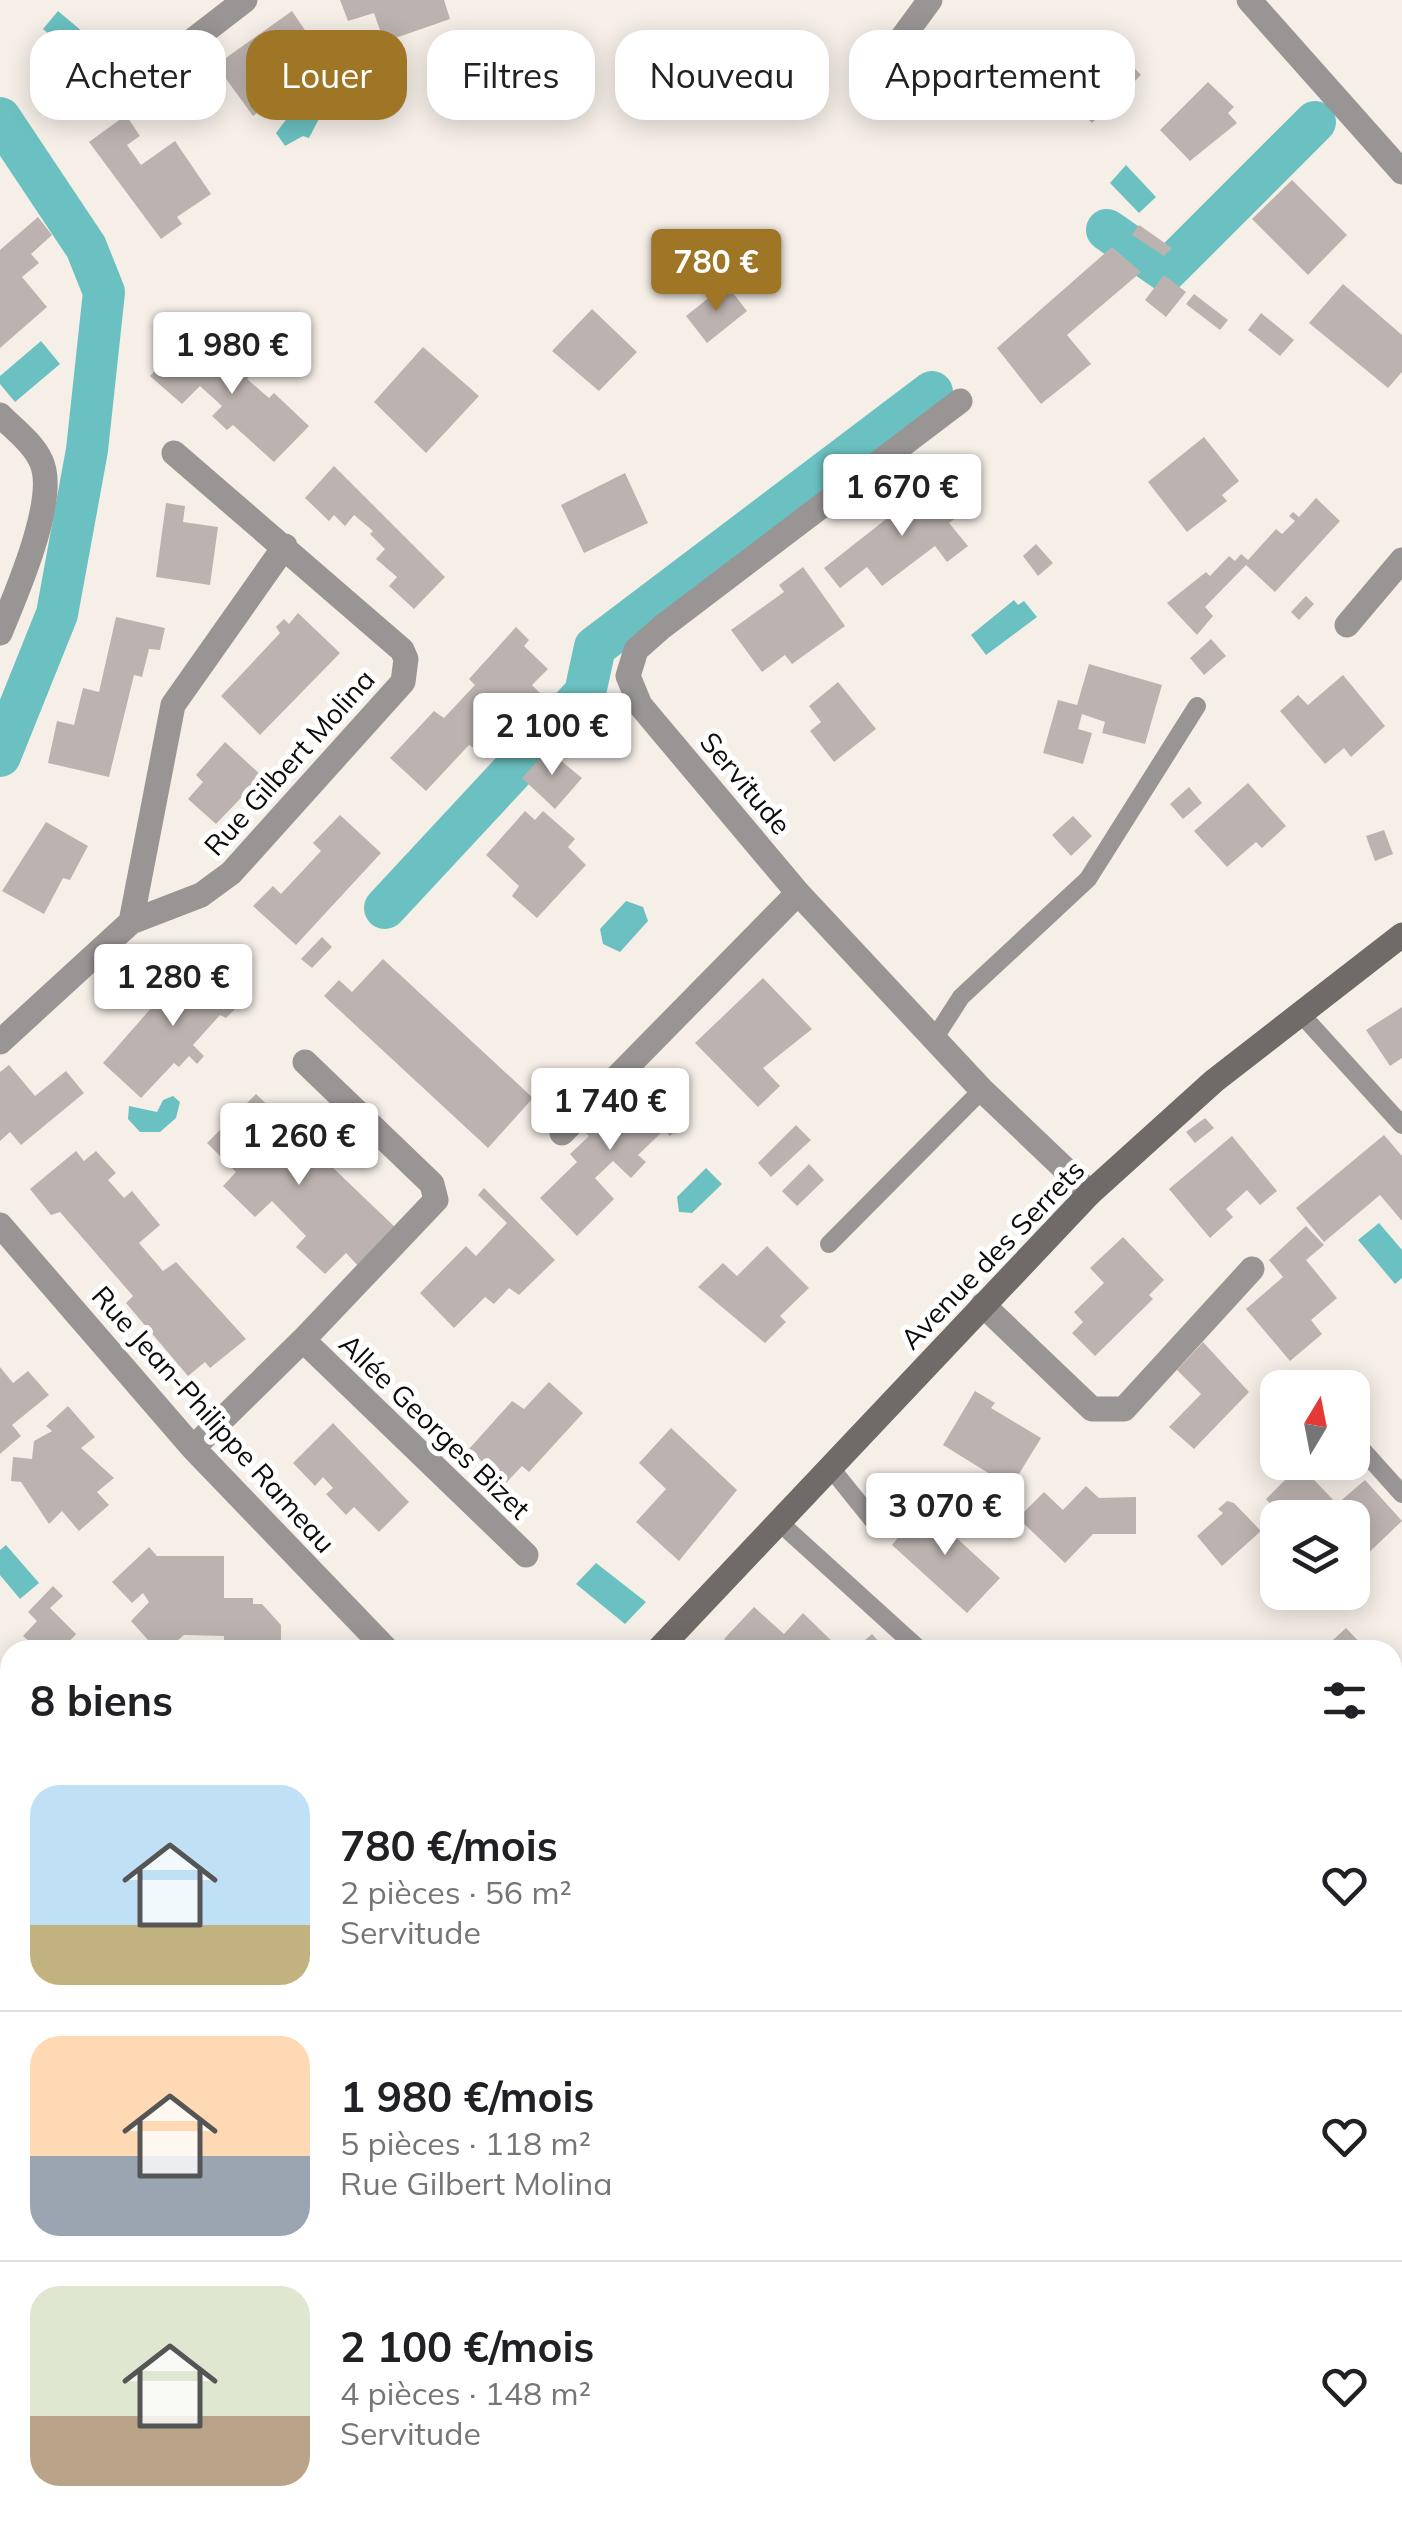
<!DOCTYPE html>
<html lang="fr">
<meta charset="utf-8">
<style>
body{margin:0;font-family:Mulish,sans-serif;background:#f6f6f6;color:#202124;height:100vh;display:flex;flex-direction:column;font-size:38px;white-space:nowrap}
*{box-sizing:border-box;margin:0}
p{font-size:32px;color:#757577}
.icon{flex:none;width:55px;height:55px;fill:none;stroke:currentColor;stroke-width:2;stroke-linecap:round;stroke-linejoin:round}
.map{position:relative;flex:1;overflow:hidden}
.sheet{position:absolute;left:0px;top:1640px;width:1402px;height:892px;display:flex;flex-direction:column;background:#fff;border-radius:30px 30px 0 0;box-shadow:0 5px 25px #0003}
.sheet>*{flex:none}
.top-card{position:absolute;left:30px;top:30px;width:1342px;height:90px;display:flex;gap:20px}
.needle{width:65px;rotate:10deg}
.buttons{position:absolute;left:1260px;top:1370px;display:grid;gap:20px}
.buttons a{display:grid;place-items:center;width:110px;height:110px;border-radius:20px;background:#fff;box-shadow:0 5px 25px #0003;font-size:50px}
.price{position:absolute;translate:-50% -85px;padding:0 22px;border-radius:10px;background:#fff;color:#222;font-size:32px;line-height:65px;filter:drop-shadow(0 2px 5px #0008)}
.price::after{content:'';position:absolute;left:50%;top:60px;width:30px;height:22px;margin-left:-15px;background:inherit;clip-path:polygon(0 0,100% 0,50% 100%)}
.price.current{background:#9f7625;color:#fff}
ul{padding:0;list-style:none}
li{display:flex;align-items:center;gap:30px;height:250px;padding:0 30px}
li+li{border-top:2px solid #e0e0e0}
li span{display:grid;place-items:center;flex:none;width:280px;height:200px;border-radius:30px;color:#555}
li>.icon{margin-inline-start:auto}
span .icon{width:120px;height:120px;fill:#fffc;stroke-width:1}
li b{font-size:42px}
h2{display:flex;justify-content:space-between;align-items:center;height:120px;padding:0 30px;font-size:42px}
.pill{padding:0 35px;border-radius:30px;background:#fff;box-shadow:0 5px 25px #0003;font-size:35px;line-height:90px}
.pill.current{background:#9f7625;color:#fff}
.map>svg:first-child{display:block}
.water{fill:#6bc1c1}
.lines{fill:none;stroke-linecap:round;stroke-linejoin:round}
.canal{stroke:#6bc1c1;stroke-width:42}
.building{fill:#bcb3b0}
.lane{stroke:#999594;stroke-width:18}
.street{stroke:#999594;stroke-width:25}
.secondary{stroke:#706a68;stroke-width:25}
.labels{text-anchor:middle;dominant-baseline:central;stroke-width:10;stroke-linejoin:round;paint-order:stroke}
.street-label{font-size:28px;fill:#0e0c0a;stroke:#fff}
</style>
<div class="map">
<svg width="1402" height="2531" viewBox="0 0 1402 2531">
<rect width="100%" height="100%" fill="#f6efe8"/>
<path class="water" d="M 58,11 L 96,43 L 81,61 L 43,29 Z
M 315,100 L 325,107 L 309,138 L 303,136 L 285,146 L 276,133 L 288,117 Z
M 1126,165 L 1156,197 L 1139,213 L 1110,183 Z
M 41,341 L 60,364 L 15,402 L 0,384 L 0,376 Z
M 1014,600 L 1018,605 L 1024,601 L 1037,617 L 986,655 L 971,635 Z
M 626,901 L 643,907 L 648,921 L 620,952 L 603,944 L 600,929 Z
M 173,1096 L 180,1102 L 176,1118 L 160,1132 L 140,1132 L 128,1119 L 129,1106 L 157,1112 L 163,1100 Z
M 706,1168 L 722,1184 L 692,1213 L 679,1212 L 677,1197 Z
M 1379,1223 L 1402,1250 L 1402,1278 L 1395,1284 L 1358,1240 Z
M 6,1545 L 39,1583 L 20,1599 L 0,1575 L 0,1550 Z
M 596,1563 L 646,1602 L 625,1624 L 576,1584 Z"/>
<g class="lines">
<path class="canal" d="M 0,118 L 86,247 L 104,292 L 87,450 L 57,614 L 0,756
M 1107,230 L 1166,271 L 1315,122
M 385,908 L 585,693 L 595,647 L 932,392"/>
</g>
<path class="building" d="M 340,0 L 444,0 L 450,19 L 384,42 L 374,13 L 348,21 Z
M 292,11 L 315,45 L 276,73 L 288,91 L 253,116 L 216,65 Z
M 1102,34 L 1141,75 L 1092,123 L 1053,83 Z
M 1208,82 L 1234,107 L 1228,113 L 1237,123 L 1190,161 L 1160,130 Z
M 126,115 L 140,136 L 127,145 L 141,165 L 175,141 L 211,194 L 177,217 L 182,224 L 161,239 L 89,142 Z
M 1292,180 L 1347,235 L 1308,275 L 1252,219 Z
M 38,217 L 52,235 L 31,254 L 39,263 L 22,277 L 47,307 L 0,348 L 0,250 Z
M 1139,225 L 1172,248 L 1164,256 L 1132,235 Z
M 1112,247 L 1141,272 L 1067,335 L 1091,364 L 1041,404 L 997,348 Z
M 1164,275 L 1186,292 L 1166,317 L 1145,300 Z
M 726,284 L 747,311 L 707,343 L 686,316 Z
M 1343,284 L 1402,335 L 1402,372 L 1388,388 L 1309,323 Z
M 1194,294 L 1228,320 L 1220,330 L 1186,304 Z
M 592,309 L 637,352 L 599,391 L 552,351 Z
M 1261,313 L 1294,340 L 1280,356 L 1248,330 Z
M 187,338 L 213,361 L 227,347 L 254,372 L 247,379 L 269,398 L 274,393 L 309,426 L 274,462 L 233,425 L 227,430 L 212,416 L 222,406 L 200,386 L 182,404 L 150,376 Z
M 423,347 L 479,396 L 426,453 L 374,402 Z
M 1204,437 L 1239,481 L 1222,495 L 1227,501 L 1187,532 L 1148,482 Z
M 334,466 L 445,577 L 414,609 L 389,586 L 397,577 L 376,559 L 385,549 L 370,534 L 373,531 L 354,515 L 345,526 L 334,515 L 329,521 L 305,498 Z
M 625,473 L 648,523 L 584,553 L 561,505 Z
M 927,478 L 957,517 L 949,523 L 968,546 L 947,562 L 935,546 L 882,586 L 867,567 L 840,588 L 824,568 L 904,505 L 900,499 Z
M 1316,498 L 1340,521 L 1275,592 L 1246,565 L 1205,607 L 1213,616 L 1197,635 L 1167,603 L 1206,572 L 1210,576 L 1229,556 L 1235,561 L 1241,554 L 1248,560 L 1276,529 L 1282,534 L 1295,521 L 1289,516 L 1293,512 L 1299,517 Z
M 166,503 L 185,506 L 183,522 L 218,527 L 210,585 L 156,577 Z
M 1036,544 L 1053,563 L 1038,576 L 1023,556 Z
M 803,567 L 845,626 L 792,664 L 785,655 L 762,672 L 731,630 L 784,592 L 779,585 Z
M 1306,596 L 1314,604 L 1299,620 L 1291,612 Z
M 298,613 L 340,653 L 260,735 L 221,696 L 280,633 L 276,627 L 284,619 L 289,624 Z
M 116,617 L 165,628 L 160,650 L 149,649 L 142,677 L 134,675 L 109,777 L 48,763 L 57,721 L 74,725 L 83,688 L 99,692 Z
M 516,627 L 529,640 L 524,646 L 548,669 L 532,685 L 541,694 L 499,740 L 493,734 L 477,750 L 469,745 L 426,791 L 390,758 L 434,711 L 444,718 L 475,685 L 469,679 Z
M 1211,639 L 1226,656 L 1204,675 L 1190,658 Z
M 1089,664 L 1162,685 L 1145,744 L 1102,733 L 1105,722 L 1082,714 L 1078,729 L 1092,733 L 1083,764 L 1043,753 L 1058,700 L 1077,705 Z
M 1343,675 L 1385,726 L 1351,757 L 1344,748 L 1325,764 L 1280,711 L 1298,695 L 1308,705 Z
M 838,682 L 876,729 L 834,762 L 810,731 L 821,722 L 809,706 Z
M 225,742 L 262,776 L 216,824 L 188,799 L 203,782 L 196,775 Z
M 553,744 L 560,749 L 555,756 L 582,778 L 555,809 L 522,778 Z
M 1248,783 L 1286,826 L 1262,848 L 1256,842 L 1227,867 L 1194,831 Z
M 1189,787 L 1202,803 L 1183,819 L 1170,804 Z
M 525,811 L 535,820 L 543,811 L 575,839 L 568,847 L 586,865 L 537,918 L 512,896 L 519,886 L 486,855 Z
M 340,815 L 381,853 L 296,945 L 253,906 L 273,886 L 281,894 L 321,851 L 313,843 Z
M 1073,816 L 1092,836 L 1071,856 L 1052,835 Z
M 46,822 L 88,846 L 70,880 L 63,878 L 44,914 L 2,891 Z
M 1384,830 L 1393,854 L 1375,861 L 1366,836 Z
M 322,937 L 332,947 L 312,968 L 301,959 Z
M 202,958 L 245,999 L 226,1018 L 220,1015 L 193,1045 L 204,1056 L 197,1064 L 189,1056 L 179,1067 L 174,1063 L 141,1098 L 103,1063 L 167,990 L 173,996 L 185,984 L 180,980 Z
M 383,959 L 533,1098 L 488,1148 L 324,996 L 339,980 L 352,992 Z
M 763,978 L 812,1029 L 763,1068 L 780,1086 L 758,1107 L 695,1043 Z
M 1402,1007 L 1402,1058 L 1390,1066 L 1366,1030 Z
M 9,1065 L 35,1096 L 66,1071 L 84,1093 L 21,1145 L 10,1132 L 0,1141 L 0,1072 Z
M 635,1080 L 652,1096 L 658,1091 L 686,1120 L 670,1136 L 664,1130 L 638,1155 L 646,1162 L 631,1178 L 613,1161 L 595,1178 L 614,1199 L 577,1236 L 540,1198 L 577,1162 L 570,1154 L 589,1136 L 582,1130 Z
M 256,1094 L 399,1231 L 362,1270 L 346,1253 L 325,1274 L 296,1247 L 306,1236 L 272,1201 L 255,1217 L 223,1186 L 236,1172 L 207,1143 Z
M 1205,1118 L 1214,1128 L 1195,1143 L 1186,1132 Z
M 796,1125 L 811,1140 L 771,1177 L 758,1163 Z
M 1384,1135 L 1402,1156 L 1402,1221 L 1380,1195 L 1324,1242 L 1296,1208 Z
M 1232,1136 L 1277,1191 L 1260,1205 L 1247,1190 L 1226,1209 L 1233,1217 L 1210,1238 L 1169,1189 Z
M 76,1151 L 84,1161 L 96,1151 L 116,1173 L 108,1180 L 124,1198 L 132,1191 L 160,1225 L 139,1243 L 163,1271 L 176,1262 L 246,1339 L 210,1368 L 205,1362 L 188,1376 L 126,1303 L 133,1296 L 60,1212 L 51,1215 L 30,1189 Z
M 809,1164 L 824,1180 L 797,1206 L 782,1191 Z
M 484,1188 L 555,1260 L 519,1295 L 509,1288 L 494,1304 L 485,1297 L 454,1328 L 420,1293 L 466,1246 L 476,1256 L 507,1223 L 478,1195 Z
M 1306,1226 L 1324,1245 L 1306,1260 L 1337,1298 L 1311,1320 L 1322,1334 L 1290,1361 L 1246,1309 L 1283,1277 L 1269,1260 Z
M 1123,1237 L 1164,1280 L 1149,1295 L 1153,1299 L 1095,1356 L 1072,1333 L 1083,1322 L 1074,1312 L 1104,1283 L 1090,1268 Z
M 767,1246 L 809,1288 L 780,1316 L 786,1322 L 765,1343 L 698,1287 L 723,1263 L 737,1276 Z
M 1203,1342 L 1249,1392 L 1194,1449 L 1169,1427 L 1201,1394 L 1177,1370 Z
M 0,1367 L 13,1383 L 28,1371 L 49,1395 L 12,1425 L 21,1436 L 0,1454 Z
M 549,1382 L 583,1413 L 529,1472 L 522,1466 L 505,1484 L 469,1449 L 512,1401 L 524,1409 Z
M 975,1391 L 995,1403 L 991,1408 L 1041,1438 L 1011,1487 L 943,1445 Z
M 68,1406 L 95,1437 L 81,1448 L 114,1478 L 97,1492 L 109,1505 L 79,1531 L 62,1511 L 49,1524 L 21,1482 L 11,1481 L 13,1457 L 32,1459 L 34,1441 L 52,1431 L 46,1426 Z
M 333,1423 L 409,1502 L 379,1532 L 354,1507 L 346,1515 L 326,1494 L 333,1488 L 323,1477 L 315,1486 L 293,1463 Z
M 671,1428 L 737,1490 L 679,1561 L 636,1522 L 666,1489 L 639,1463 Z
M 1300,1465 L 1337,1504 L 1365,1480 L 1402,1521 L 1362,1559 L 1368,1566 L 1352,1581 L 1352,1518 L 1283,1518 L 1266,1499 Z
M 1086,1486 L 1099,1498 L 1136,1497 L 1136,1534 L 1093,1534 L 1065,1563 L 1018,1518 L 1044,1492 L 1063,1510 Z
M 930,1498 L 944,1511 L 936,1519 L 1000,1578 L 967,1613 L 892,1545 Z
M 1227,1501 L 1234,1503 L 1261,1531 L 1222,1566 L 1197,1536 L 1223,1513 L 1218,1509 Z
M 149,1547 L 157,1556 L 224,1556 L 224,1598 L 253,1598 L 253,1604 L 262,1604 L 281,1625 L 281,1650 L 224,1650 L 224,1636 L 184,1635 L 166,1650 L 157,1650 L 131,1621 L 149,1602 L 143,1593 L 132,1603 L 112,1582 Z
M 53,1586 L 63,1596 L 50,1608 L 76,1634 L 68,1643 L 39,1650 L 23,1636 L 37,1621 L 28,1612 Z
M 754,1607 L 784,1634 L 803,1613 L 841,1650 L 737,1650 L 724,1639 Z
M 1346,1628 L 1367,1650 L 1322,1650 Z
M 872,1634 L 886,1650 L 854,1650 Z
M 3,1715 L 10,1723 L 10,1764 L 0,1753 Z
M 1392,1999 L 1402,2008 L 1402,2073 L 1394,2081 Z
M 0,2391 L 10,2403 L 10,2454 L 0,2442 Z
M 192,2522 L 254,2522 L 266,2531 L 186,2531 Z
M 506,2522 L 537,2522 L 545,2531 L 498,2531 Z
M 551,2522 L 577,2522 L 583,2526 L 580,2531 L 546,2531 Z
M 1000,2522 L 1088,2522 L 1083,2531 L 995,2531 Z"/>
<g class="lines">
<path class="lane" d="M 1300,1013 L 1402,1125
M 934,1039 L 961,997 L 1088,879 L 1197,706
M 829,1244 L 982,1090
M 1358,1445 L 1402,1494
M 830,1467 L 875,1523
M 779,1522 L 920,1650"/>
<path class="street" d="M 1249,0 L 1402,172
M 166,61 L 245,0
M 874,76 L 930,0
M 960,401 L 662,627 L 636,650 L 628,676 L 640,705 L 798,893 L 982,1090 L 1090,1193
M 0,415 C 14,429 33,443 41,461 C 59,498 15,596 0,633
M 1347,625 L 1402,560
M 131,922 L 173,705 L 285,546
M 0,1042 L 131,922 L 201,895 L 231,873 L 403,682 L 406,659 L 402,650 L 174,453
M 562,1133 L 798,893
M 0,1225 L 193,1448 L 387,1650
M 983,1305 L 1092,1409 L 1124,1409 L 1252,1269
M 303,1340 L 526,1555
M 193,1448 L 303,1340 L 436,1200 L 432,1184 L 305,1062
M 0,2020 L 10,2006
M 1205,2522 L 1215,2531
M 646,2531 L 652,2522"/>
<path class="secondary" d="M 658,1650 L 1090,1193 L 1214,1081 L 1402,935
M 1392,1844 L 1402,1834
M 0,2277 L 10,2269
M 926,2531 L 930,2522"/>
</g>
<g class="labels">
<g class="street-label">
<text transform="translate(289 762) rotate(-48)">Rue Gilbert Molina</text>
<text transform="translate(746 783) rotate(50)">Servitude</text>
<text transform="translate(992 1254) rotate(-46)">Avenue des Serrets</text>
<text transform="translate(214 1419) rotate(48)">Rue Jean-Philippe Rameau</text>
<text transform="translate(435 1426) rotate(44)">Allée Georges Bizet</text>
</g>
</g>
</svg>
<div class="buttons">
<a><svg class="needle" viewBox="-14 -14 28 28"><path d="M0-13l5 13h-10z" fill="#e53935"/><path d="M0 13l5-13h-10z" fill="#757577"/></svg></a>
<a><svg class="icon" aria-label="layers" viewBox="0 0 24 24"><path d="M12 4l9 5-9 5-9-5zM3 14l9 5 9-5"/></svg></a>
</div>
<b class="price current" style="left:716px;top:314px">780 €</b>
<b class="price" style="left:232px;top:397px">1 980 €</b>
<b class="price" style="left:902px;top:539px">1 670 €</b>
<b class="price" style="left:552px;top:778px">2 100 €</b>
<b class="price" style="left:173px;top:1029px">1 280 €</b>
<b class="price" style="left:610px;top:1153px">1 740 €</b>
<b class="price" style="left:299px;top:1188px">1 260 €</b>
<b class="price" style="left:945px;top:1558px">3 070 €</b>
<div class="top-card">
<a class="pill">Acheter</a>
<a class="pill current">Louer</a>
<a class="pill">Filtres</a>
<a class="pill">Nouveau</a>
<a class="pill">Appartement</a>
</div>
<section class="sheet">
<h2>8 biens<svg class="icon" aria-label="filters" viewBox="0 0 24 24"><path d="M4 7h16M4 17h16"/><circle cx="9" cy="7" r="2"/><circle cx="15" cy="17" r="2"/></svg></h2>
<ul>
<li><span style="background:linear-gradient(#bfe0f5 70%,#c2b280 0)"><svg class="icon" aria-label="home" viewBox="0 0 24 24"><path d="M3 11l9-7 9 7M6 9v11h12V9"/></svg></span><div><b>780 €/mois</b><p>2 pièces · 56 m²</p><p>Servitude</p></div><svg class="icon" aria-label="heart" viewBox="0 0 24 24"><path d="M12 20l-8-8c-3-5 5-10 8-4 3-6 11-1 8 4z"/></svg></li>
<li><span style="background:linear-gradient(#ffd9b3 60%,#9aa5b1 0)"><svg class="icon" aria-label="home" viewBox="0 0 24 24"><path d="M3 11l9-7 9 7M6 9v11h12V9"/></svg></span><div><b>1 980 €/mois</b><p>5 pièces · 118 m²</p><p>Rue Gilbert Molina</p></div><svg class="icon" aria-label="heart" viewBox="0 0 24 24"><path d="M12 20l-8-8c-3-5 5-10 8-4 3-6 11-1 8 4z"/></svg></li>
<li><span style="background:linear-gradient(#dfe7d0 65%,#b9a48a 0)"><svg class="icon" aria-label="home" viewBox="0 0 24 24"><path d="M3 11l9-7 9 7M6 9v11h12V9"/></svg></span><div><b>2 100 €/mois</b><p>4 pièces · 148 m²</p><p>Servitude</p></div><svg class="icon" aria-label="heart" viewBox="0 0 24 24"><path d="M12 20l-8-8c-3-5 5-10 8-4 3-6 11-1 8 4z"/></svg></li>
</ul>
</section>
</div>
